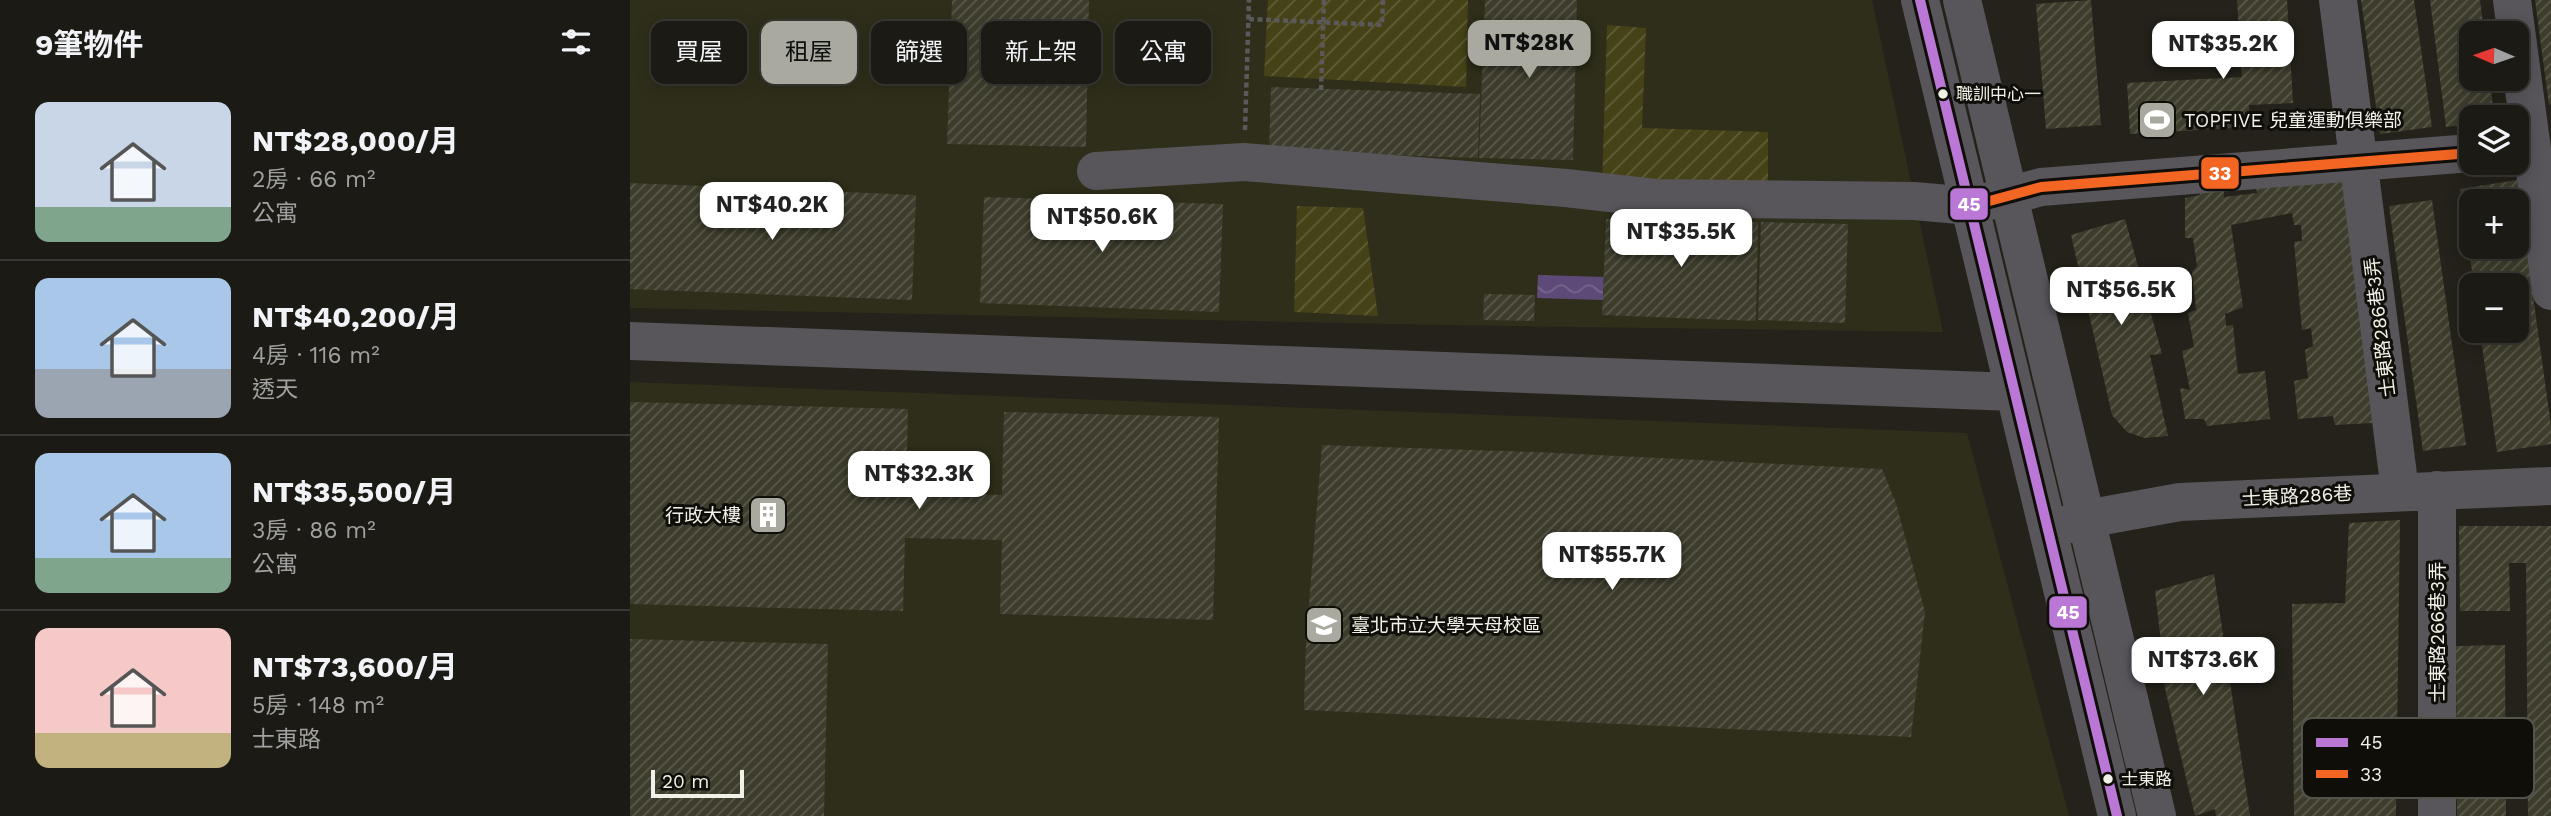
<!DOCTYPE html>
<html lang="zh-TW">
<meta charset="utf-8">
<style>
body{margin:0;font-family:"Work Sans","Noto Sans TC",sans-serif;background:#24231d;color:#f1f3f6;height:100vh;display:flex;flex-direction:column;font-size:26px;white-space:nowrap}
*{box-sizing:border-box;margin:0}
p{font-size:23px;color:#a0a1a0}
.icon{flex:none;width:38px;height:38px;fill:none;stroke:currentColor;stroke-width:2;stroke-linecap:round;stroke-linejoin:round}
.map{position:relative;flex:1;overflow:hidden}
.panel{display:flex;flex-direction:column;background:#1b1a14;width:630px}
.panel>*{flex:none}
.banner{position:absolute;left:21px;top:21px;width:665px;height:63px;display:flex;gap:14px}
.needle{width:46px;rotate:272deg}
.controls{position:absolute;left:1829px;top:21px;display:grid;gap:14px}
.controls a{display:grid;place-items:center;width:70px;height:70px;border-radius:14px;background:#1b1a14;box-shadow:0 4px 18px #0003,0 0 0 2px #393834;font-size:35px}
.scale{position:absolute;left:21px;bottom:18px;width:93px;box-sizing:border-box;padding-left:7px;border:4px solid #f1f1e7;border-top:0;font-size:19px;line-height:24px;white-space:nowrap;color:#f1f1e7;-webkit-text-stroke:5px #0f0e08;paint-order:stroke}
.price{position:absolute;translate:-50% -60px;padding:0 16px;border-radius:14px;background:#fff;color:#222;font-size:23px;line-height:46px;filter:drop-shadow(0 2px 4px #0008)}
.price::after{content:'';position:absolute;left:50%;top:42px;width:21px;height:16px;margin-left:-10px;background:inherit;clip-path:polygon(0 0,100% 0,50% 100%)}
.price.on{background:#a9a99f;color:#111}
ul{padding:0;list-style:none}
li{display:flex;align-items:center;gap:21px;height:175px;padding:0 35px}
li+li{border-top:2px solid #393834}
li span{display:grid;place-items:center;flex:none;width:196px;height:140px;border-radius:14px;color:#555}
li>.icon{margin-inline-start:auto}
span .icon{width:84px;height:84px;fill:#fffc;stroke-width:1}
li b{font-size:30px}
h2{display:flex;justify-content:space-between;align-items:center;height:84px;padding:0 35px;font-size:30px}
.chip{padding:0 24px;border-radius:14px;background:#1b1a14;box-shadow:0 4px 18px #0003,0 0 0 2px #393834;font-size:24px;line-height:63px}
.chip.on{background:#a9a99f;color:#111}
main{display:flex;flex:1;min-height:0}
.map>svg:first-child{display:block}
.built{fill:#2f2e1a}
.garden{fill:url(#garden-furrows)}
.water{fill:url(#water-waves)}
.building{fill:url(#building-hatch);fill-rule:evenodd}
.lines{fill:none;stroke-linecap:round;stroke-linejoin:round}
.path{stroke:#5b595b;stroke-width:4.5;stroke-dasharray:5 3.5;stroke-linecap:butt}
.minor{stroke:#58555b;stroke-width:38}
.bus-1-casing{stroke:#0f0e08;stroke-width:16}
.bus-2-casing{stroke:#0f0e08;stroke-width:16}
.bus-1{stroke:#ba77d6;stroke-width:10}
.bus-2{stroke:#f26522;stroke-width:10}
.bus-dot{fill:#f1f1e7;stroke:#0f0e08;stroke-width:2.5}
.labels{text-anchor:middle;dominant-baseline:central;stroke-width:6;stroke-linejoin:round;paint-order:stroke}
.bus-label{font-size:17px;fill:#f1f1e7;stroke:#0f0e08;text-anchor:start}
.poi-label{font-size:19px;fill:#f1f1e7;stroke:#0f0e08;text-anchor:start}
.street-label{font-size:19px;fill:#f1f1e7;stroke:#0f0e08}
.key{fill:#0f0e08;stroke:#53524b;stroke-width:2}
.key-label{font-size:19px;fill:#f1f1e7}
.line-badge{stroke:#0f0e08;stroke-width:2.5}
.badge-label{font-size:19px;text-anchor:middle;font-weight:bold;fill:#fff}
</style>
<main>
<section class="panel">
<h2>9筆物件<svg class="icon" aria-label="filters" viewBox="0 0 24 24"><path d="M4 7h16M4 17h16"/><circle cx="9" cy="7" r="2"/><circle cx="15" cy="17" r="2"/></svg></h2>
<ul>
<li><span style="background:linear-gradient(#c9d6e8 75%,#7fa58c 0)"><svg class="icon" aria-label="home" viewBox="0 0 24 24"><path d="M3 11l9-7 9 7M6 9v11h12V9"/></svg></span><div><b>NT$28,000/月</b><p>2房 · 66 m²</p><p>公寓</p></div></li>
<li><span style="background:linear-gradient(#a9c7e8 65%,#9aa5b1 0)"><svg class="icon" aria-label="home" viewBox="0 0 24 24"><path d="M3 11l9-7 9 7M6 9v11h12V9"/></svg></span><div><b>NT$40,200/月</b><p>4房 · 116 m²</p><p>透天</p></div></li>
<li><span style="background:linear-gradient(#a9c7e8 75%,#7fa58c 0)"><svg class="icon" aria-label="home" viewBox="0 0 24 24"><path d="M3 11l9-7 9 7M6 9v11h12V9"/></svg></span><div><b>NT$35,500/月</b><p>3房 · 86 m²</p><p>公寓</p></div></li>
<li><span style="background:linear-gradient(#f6c9c9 75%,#c2b280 0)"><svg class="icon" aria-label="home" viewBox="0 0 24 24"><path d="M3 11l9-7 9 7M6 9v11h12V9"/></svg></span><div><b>NT$73,600/月</b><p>5房 · 148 m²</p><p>士東路</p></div></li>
</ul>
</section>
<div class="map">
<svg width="1921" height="816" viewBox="0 0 1921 816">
<defs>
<pattern id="garden-furrows" width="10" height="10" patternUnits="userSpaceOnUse" patternTransform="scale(1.75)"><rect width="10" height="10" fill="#454217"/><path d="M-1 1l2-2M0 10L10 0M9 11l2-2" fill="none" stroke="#605e39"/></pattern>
<pattern id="water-waves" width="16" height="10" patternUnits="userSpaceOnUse" patternTransform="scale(1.75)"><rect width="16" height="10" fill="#5e4a79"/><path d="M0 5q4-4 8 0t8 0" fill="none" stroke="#76658c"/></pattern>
<pattern id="building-hatch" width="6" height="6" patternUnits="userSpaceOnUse" patternTransform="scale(1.75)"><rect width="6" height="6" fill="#3e3d2d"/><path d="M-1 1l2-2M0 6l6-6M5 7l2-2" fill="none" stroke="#5a5a4b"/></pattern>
</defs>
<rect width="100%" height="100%" fill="#24221a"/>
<path class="built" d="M 0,0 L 1242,0 L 1313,332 L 813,325 L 0,308 Z
M 0,382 L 1337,433 L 1439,816 L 0,816 Z"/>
<path class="garden" d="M 638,0 L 838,0 L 836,87 L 634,76 Z
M 977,25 L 1016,28 L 1012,128 L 1138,132 L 1138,194 L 972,189 Z
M 667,206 L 733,208 L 748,316 L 664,312 Z"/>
<path class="water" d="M 908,275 L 974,277 L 973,300 L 907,298 Z"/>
<path class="building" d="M 322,0 L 459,0 L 456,147 L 317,144 Z
M 855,0 L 947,0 L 943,160 L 849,158 Z
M 1461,0 L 1471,125 L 1416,129 L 1406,4 Z
M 1607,0 L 1657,0 L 1663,103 L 1619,105 L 1620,127 L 1500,134 L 1497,83 L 1612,77 Z
M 1731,0 L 1784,0 L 1802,127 L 1750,134 Z
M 1800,0 L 1850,0 L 1854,33 L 1841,33 L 1841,79 L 1860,79 L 1864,117 L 1841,117 L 1841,124 L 1816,127 Z
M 1905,0 L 1921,0 L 1921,104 L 1919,105 Z
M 641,87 L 850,94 L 848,158 L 639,151 Z
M 1712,178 L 1743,423 L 1705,425 L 1703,416 L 1668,419 L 1664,381 L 1678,378 L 1675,350 L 1683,346 L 1681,328 L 1672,330 L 1664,242 L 1672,241 L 1671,225 L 1664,225 L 1662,213 L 1601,225 L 1613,307 L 1595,314 L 1596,326 L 1603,325 L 1608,374 L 1635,371 L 1640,419 L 1577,426 L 1574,419 L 1555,419 L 1550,388 L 1560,390 L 1552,351 L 1564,347 L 1558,313 L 1566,310 L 1562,272 L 1567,266 L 1563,238 L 1555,238 L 1555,198 L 1570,195 L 1569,186 L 1594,189 L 1594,197 L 1627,193 L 1625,182 Z
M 1887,180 L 1921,426 L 1921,444 L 1867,452 L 1850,331 L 1886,331 L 1886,285 L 1844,285 L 1830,189 ZM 1841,201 L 1886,201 L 1886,247 L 1841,247 Z
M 0,183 L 286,195 L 282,300 L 0,289 Z
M 354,197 L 593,204 L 589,312 L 350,303 Z
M 1802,200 L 1836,445 L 1793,451 L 1759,206 Z
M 976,219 L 1128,222 L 1126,321 L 972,315 Z
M 1495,219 L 1532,354 L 1520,355 L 1538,436 L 1514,438 L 1497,432 L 1482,415 L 1441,235 Z
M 1131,222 L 1218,224 L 1215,323 L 1128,320 Z
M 854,294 L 905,295 L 904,321 L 853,320 Z
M 0,402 L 278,409 L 276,492 L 372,495 L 374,412 L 589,417 L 583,620 L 370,614 L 372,540 L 275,538 L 273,611 L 0,604 Z
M 692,445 L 907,452 L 1252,469 L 1266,503 L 1295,612 L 1281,737 L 674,710 L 676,640 Z
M 1770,520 L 1766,816 L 1664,816 L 1662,604 L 1715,603 L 1719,523 Z
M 1829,526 L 1921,526 L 1921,816 L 1898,816 L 1896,563 L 1879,563 L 1880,611 L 1830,611 Z
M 1584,574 L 1620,816 L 1586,816 L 1585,809 L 1565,816 L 1534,684 L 1555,680 L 1546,652 L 1533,660 L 1525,591 Z
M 0,639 L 198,644 L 194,816 L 0,816 Z
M 1875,645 L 1876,816 L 1827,816 L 1826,646 Z"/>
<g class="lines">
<path class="path" d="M 619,19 L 752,25 L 753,0
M 691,90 L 694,0
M 615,130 L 619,0"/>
<path class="minor" d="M 1290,0 L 1487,816
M 1332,0 L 1527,816
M 1708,0 L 1770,491
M 1882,0 L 1921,291
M 466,171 L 614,162 L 936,188 L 1025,198 L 1284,201 L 1341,206 L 1411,187 L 1841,153
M 0,341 L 1384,392
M 1432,526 L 1456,519 L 1550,502 L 1921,486
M 1807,816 L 1807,490"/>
<defs>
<path id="bus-1" d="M 1290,0 L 1487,816"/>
<path id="bus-2" d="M 1341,206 L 1411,187 L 1841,153"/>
</defs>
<use href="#bus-1" class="bus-1-casing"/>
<use href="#bus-2" class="bus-2-casing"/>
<use href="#bus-1" class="bus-1"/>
<use href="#bus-2" class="bus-2"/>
</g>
<defs>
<symbol id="stadium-square" viewBox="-11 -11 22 22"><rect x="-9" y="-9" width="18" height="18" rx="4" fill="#a9a99f" stroke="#0f0e08"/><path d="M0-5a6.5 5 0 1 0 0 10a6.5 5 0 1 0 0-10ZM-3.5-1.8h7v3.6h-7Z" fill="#fff"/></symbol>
<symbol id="building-square" viewBox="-11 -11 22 22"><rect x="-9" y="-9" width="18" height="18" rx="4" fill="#a9a99f" stroke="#0f0e08"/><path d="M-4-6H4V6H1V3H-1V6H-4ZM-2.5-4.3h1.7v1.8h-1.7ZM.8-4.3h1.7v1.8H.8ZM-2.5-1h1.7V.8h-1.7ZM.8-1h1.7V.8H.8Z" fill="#fff"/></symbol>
<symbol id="university-square" viewBox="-11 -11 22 22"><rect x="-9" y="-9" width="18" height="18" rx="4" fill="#a9a99f" stroke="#0f0e08"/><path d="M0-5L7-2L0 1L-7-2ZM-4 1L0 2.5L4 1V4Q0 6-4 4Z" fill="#fff"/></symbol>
</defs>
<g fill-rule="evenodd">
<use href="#stadium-square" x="1505" y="98" width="44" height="44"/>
<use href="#building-square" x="116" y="493" width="44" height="44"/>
<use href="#university-square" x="672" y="603" width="44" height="44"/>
</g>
<g class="bus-dot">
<circle cx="1313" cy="94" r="6"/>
<circle cx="1478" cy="779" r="6"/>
</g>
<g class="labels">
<g class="bus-label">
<text x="1326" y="94">職訓中心一</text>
<text x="1491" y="779">士東路</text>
</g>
<g class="poi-label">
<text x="1554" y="120">TOPFIVE 兒童運動俱樂部</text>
<text x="111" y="515" text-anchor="end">行政大樓</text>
<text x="721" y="625">臺北市立大學天母校區</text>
</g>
<g class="street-label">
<text transform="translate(1750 327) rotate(-97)">士東路286巷3弄</text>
<text transform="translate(1667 496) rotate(-3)">士東路286巷</text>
<text transform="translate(1807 632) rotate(-90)">士東路266巷3弄</text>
</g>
</g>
<rect x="1672" y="718" width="232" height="80" rx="10" class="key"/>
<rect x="1686" y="738" width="32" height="9" fill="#ba77d6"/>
<rect x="1686" y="770" width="32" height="8" fill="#f26522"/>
<g class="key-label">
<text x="1730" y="749">45</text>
<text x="1730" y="781">33</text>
</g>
<g class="line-badge">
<rect x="1570" y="156" width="40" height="34" rx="7" fill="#f26522"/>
<rect x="1319" y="187" width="40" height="34" rx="7" fill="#ba77d6"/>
<rect x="1418" y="595" width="40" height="34" rx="7" fill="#ba77d6"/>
</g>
<g class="badge-label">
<text x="1590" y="180">33</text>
<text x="1339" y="211">45</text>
<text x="1438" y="619">45</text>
</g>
</svg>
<div class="controls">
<a><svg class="needle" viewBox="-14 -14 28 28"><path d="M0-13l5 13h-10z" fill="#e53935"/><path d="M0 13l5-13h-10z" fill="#a0a1a0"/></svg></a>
<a><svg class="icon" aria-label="layers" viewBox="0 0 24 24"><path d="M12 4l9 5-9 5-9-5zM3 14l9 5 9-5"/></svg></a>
<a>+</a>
<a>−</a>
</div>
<div class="scale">20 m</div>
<b class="price on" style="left:899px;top:80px">NT$28K</b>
<b class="price" style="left:1593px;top:81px">NT$35.2K</b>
<b class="price" style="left:142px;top:242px">NT$40.2K</b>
<b class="price" style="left:472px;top:254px">NT$50.6K</b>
<b class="price" style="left:1051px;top:269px">NT$35.5K</b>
<b class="price" style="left:1491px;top:327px">NT$56.5K</b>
<b class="price" style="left:289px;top:511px">NT$32.3K</b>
<b class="price" style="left:982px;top:592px">NT$55.7K</b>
<b class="price" style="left:1573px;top:697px">NT$73.6K</b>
<div class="banner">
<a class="chip">買屋</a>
<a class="chip on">租屋</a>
<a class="chip">篩選</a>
<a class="chip">新上架</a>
<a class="chip">公寓</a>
</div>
</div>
</main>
